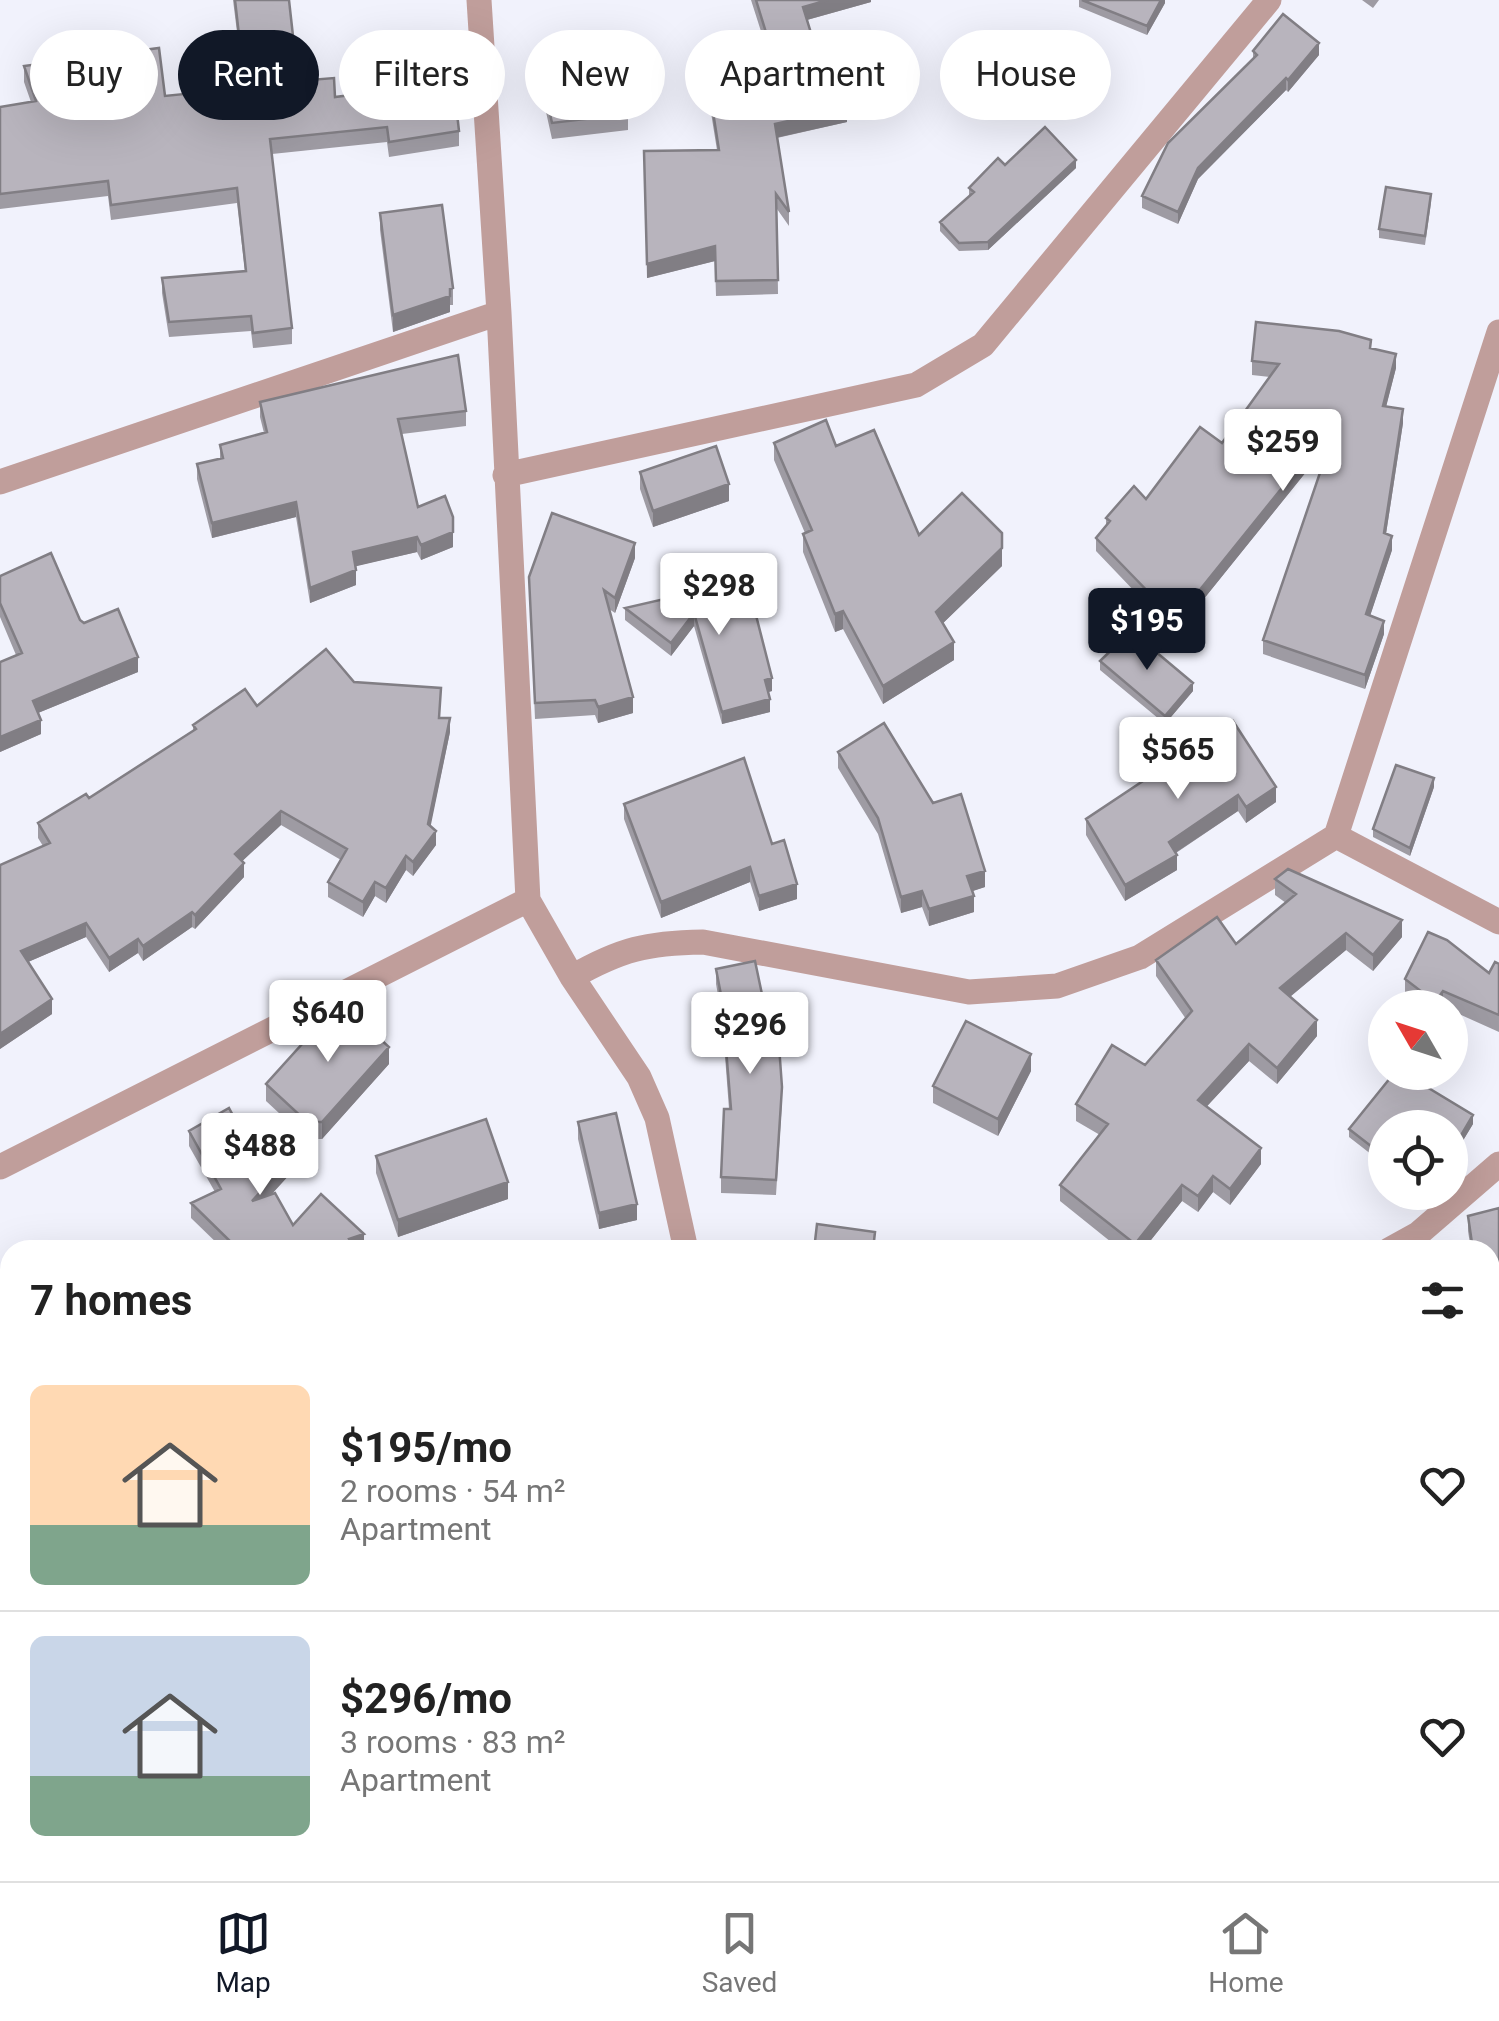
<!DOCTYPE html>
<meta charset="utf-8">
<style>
body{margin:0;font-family:Roboto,sans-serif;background:#f2f2f2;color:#222;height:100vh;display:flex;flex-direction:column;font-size:38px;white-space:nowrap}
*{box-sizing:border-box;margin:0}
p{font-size:32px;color:#767676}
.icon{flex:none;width:55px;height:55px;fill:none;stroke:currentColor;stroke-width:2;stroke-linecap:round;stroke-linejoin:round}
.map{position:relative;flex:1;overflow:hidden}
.panel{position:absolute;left:0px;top:1240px;width:1500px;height:642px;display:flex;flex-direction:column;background:#fff;border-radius:30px 30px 0 0;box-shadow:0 10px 40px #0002}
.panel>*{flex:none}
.top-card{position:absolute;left:30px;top:30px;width:1440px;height:90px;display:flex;gap:20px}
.needle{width:65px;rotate:309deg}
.tools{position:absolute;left:1368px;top:990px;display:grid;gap:20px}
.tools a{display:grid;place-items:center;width:100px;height:100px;border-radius:50%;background:#fff;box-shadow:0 10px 40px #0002;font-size:50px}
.price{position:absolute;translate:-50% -85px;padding:0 22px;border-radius:10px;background:#fff;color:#222;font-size:32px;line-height:65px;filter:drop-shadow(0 2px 5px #0008)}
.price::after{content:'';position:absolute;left:50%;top:60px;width:30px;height:22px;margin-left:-15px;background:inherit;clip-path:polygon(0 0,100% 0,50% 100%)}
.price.on{background:#111827;color:#fff}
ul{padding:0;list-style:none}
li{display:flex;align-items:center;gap:30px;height:250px;padding:0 30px}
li+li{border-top:2px solid #e0e0e0}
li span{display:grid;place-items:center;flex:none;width:280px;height:200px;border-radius:15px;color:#555}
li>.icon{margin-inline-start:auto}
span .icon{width:120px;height:120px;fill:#fffc;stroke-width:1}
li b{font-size:42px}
h2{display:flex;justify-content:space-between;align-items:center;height:120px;padding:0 30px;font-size:42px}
.chip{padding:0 35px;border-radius:45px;background:#fff;box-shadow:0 10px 40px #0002;font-size:35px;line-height:90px}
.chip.on{background:#111827;color:#fff}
.menu{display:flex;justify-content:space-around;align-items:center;height:140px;border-top:2px solid #e0e0e0;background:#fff;font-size:28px;color:#767676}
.menu a{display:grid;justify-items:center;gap:5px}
.menu .on{color:#111827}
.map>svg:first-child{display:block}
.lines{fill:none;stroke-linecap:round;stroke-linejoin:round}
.minor{stroke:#c09e9b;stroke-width:25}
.wall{fill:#9e9ba3}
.shaded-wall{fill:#817e84}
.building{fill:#b8b4bd;stroke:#817e84;stroke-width:2.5}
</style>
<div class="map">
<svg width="1499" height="1881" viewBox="0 0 1499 1881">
<rect width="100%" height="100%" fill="#f1f2fc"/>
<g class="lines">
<path class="minor" d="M 479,0 L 499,313 L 528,900 L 572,977 L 639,1077 L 657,1118 L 686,1250
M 505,475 L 916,385 L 983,345 L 1269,0
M 0,482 L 499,313
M 1336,836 L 1499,922
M 572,977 C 621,949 647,943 703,942 L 969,992 L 1057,986 L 1140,957 L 1336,836 L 1499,332
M 0,1167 L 528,900
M 1389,1250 L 1418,1234 L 1499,1164
M 811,1872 L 812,1881
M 565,1881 L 577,1872"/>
</g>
<path class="wall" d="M 233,0 L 289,0 L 298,81 L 335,97 L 412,88 L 411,63 L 459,131 L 459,146 L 389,157 L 387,142 L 272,154 L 292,328 L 292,344 L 253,348 L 251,331 L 169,337 L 162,293 L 162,278 L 245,271 L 237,203 L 111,220 L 108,196 L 0,209 L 0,107 L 31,102 L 24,82 L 24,66 L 165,96 L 244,88 Z
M 751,0 L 871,0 L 871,2 L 807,20 L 824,75 L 847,122 L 777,138 L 789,212 L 789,226 L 777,209 L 778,294 L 716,296 L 715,261 L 647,278 L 644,151 L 717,150 L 708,94 L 708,80 L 773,69 Z
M 1079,0 L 1165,0 L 1165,3 L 1147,35 L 1079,7 Z
M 1362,0 L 1379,0 L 1373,8 Z
M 1253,51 L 1319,55 L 1288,92 L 1286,90 L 1198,179 L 1178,224 L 1142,208 L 1142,196 L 1253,59 Z
M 544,86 L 628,114 L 628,130 L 552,139 L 544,103 Z
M 1005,165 L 1076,168 L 988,250 L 959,251 L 940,231 L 940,222 L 969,196 L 969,188 Z
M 1431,203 L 1425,245 L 1379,238 L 1379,229 Z
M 380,213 L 453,288 L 453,305 L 450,305 L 450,312 L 393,332 L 380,230 Z
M 1371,349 L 1396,368 L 1386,406 L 1403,423 L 1386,534 L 1392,550 L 1370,616 L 1384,634 L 1365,689 L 1263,654 L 1263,640 L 1331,441 L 1182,626 L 1160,618 L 1096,551 L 1096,538 L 1106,526 L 1106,518 L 1146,499 L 1222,443 L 1270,377 L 1252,375 L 1252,361 Z
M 260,402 L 466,411 L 466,426 L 402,434 L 418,507 L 453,547 L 421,560 L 417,552 L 355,566 L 356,585 L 310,603 L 296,517 L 212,538 L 197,479 L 197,464 L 220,459 L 220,445 L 264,433 L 260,417 Z
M 774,443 L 836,446 L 919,535 L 1002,566 L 943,623 L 954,660 L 883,704 L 843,629 L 835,632 L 803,552 L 803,534 L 805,533 L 774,460 Z
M 640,472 L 729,501 L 653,527 L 640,489 Z
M 635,558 L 615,613 L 609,609 L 633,713 L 598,723 L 595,715 L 535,719 L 529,577 Z
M 0,576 L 80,620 L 138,672 L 38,713 L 41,734 L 0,752 L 0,662 L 16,655 L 0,617 Z
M 747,580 L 772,691 L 768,692 L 770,712 L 722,724 L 694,626 L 671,656 L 625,620 L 625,608 Z
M 1100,661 L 1193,691 L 1165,724 L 1100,670 Z
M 354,682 L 440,718 L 450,732 L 430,826 L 436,845 L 413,876 L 406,870 L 386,903 L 375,896 L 363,917 L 328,897 L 328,882 L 341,860 L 281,825 L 242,861 L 244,877 L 195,929 L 192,927 L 143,961 L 138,953 L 109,972 L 86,937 L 28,962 L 52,1014 L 0,1049 L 43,846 L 38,838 L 38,823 L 89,798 L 193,731 L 193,725 L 257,706 Z
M 1233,721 L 1276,802 L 1246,823 L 1238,811 L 1176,853 L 1177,870 L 1125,901 L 1086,835 L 1086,819 Z
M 838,752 L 985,887 L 972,891 L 974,912 L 929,926 L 922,907 L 901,913 L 878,834 L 838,768 Z
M 1434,787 L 1410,856 L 1373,837 L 1373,829 Z
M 624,804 L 772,844 L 797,899 L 759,911 L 750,882 L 661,918 L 624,819 Z
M 1275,879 L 1402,937 L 1373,971 L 1346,950 L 1290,997 L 1317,1036 L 1277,1084 L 1249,1061 L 1206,1107 L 1261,1164 L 1230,1205 L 1213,1192 L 1198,1212 L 1182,1201 L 1143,1250 L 1121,1250 L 1060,1201 L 1060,1185 L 1100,1135 L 1076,1121 L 1076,1104 L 1145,1065 L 1186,1019 L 1156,976 L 1156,960 L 1236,944 L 1286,903 L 1275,895 Z
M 1499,964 L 1499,1032 L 1450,1010 L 1450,1008 L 1421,1008 L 1405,995 L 1405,979 L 1489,973 Z
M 716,969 L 782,1102 L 776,1195 L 721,1193 L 721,1177 L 729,1109 L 722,1016 L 716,984 Z
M 389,1064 L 322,1139 L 307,1139 L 266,1101 L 266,1084 Z
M 1031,1071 L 998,1136 L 933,1103 L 933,1086 Z
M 1473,1115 L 1473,1124 L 1453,1157 L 1450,1155 L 1450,1128 L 1385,1128 L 1385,1165 L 1349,1137 L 1349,1129 Z
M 578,1122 L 637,1220 L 599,1229 L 578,1139 Z
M 189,1131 L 263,1171 L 291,1173 L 271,1194 L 293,1225 L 364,1249 L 360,1250 L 224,1250 L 191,1218 L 191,1203 L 215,1192 L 189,1146 Z
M 376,1156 L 508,1199 L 398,1237 L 376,1173 Z
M 1499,1208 L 1499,1384 L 1496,1383 L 1497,1359 L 1490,1359 L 1490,1250 L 1471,1250 L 1468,1231 L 1468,1216 Z
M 10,1551 L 10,1708 L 6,1623 L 0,1613 L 0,1558 Z
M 1490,1743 L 1499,1745 L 1499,1798 L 1490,1796 Z
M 890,1872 L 956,1872 L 961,1881 L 893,1881 Z"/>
<path class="shaded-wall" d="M 828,0 L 871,0 L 871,2 L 803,21 L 803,7 Z
M 1161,0 L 1165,0 L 1165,3 L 1147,35 L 1147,26 Z
M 1319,43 L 1319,55 L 1288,92 L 1288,80 Z
M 1286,78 L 1286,90 L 1198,179 L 1178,224 L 1178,212 L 1198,168 Z
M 847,108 L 847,122 L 775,138 L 775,124 Z
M 1076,160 L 1076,168 L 988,250 L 988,242 Z
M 715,246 L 715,261 L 647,278 L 647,264 Z
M 450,296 L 450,312 L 393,332 L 393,315 Z
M 1396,354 L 1396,368 L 1383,419 L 1383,406 Z
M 1403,409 L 1403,423 L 1384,547 L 1384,533 Z
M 1339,417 L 1339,431 L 1182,626 L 1182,612 Z
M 729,484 L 729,501 L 653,527 L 653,511 Z
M 296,502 L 296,517 L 212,538 L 212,523 Z
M 453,532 L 453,547 L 421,560 L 421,545 Z
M 1392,536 L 1392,550 L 1366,628 L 1366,614 Z
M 417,537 L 417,552 L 353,567 L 353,552 Z
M 635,543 L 635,558 L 615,613 L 615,598 Z
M 1002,548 L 1002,566 L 936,630 L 936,612 Z
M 356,570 L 356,585 L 310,603 L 310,588 Z
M 843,611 L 843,629 L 835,632 L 835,614 Z
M 694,613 L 694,626 L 671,656 L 671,643 Z
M 1384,621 L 1384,634 L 1365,689 L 1365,675 Z
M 954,642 L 954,660 L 883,704 L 883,686 Z
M 138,657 L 138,672 L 33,715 L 33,701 Z
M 772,678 L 772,691 L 765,693 L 765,680 Z
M 1193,683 L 1193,691 L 1165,724 L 1165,716 Z
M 633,697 L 633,713 L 598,723 L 598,707 Z
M 770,699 L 770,712 L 722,724 L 722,712 Z
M 450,718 L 450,732 L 428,839 L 428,824 Z
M 41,720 L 41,734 L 0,752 L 0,737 Z
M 1434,778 L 1434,787 L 1410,856 L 1410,848 Z
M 1276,787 L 1276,802 L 1246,823 L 1246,807 Z
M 1238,795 L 1238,811 L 1169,857 L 1169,842 Z
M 281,811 L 281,825 L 235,868 L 235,854 Z
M 436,831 L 436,845 L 413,876 L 413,862 Z
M 1177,855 L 1177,870 L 1125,901 L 1125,885 Z
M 406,856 L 406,870 L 386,903 L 386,888 Z
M 244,863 L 244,877 L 195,929 L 195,915 Z
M 750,867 L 750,882 L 661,918 L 661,902 Z
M 985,871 L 985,887 L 967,893 L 967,876 Z
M 375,882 L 375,896 L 363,917 L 363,902 Z
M 797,884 L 797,899 L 759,911 L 759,896 Z
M 922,891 L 922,907 L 901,913 L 901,897 Z
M 974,896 L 974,912 L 929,926 L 929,909 Z
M 192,912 L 192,927 L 143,961 L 143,946 Z
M 1402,920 L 1402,937 L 1373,971 L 1373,955 Z
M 86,923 L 86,937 L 21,965 L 21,951 Z
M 1346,933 L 1346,950 L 1280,1005 L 1280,988 Z
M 138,939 L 138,953 L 109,972 L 109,958 Z
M 1443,991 L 1443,1007 L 1435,1008 L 1435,1002 Z
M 52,999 L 52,1014 L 0,1049 L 0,1034 Z
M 1317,1020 L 1317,1036 L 1277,1084 L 1277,1068 Z
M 1249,1044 L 1249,1061 L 1198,1116 L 1198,1100 Z
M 389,1047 L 389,1064 L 322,1139 L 322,1122 Z
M 1031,1054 L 1031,1071 L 998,1136 L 998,1119 Z
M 1473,1115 L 1473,1124 L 1453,1157 L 1453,1149 Z
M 1261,1148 L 1261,1164 L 1230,1205 L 1230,1189 Z
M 291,1158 L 291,1173 L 252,1216 L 252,1201 Z
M 1213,1176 L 1213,1192 L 1198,1212 L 1198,1196 Z
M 508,1182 L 508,1199 L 398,1237 L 398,1220 Z
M 1182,1185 L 1182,1201 L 1143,1250 L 1135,1250 L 1135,1244 Z
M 637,1204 L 637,1220 L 599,1229 L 599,1213 Z
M 364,1234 L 364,1249 L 349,1250 L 349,1239 Z
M 10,1463 L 10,1478 L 0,1482 L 0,1467 Z
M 10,1693 L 10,1708 L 0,1717 L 0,1701 Z
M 10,1774 L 10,1791 L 0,1797 L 0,1780 Z
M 755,1872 L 777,1872 L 777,1876 L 755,1881 L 743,1881 L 743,1875 Z"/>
<path class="building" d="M 235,0 L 289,0 L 298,81 L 334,78 L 335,97 L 413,87 L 411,63 L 451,59 L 459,131 L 389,142 L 387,127 L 270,139 L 292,328 L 253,333 L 251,316 L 169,322 L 162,278 L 246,271 L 237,188 L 111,205 L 108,181 L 0,194 L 0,107 L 36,101 L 24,66 L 159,48 L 165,96 L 245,88 Z
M 756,0 L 828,0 L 803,7 L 824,75 L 839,72 L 847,108 L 775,124 L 789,212 L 776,194 L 778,280 L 716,281 L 715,246 L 647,264 L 644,151 L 719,150 L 708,80 L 777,68 Z
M 1082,0 L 1161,0 L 1147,26 Z
M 1283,14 L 1319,43 L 1288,80 L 1286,78 L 1198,168 L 1178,212 L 1142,196 L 1168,143 L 1257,55 L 1253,51 Z
M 619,70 L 628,114 L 552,123 L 544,86 Z
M 1045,127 L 1076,160 L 988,242 L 959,243 L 940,222 L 974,192 L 969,188 L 998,158 L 1005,165 Z
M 1386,187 L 1431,194 L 1425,236 L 1379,229 Z
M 442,205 L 453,288 L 450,289 L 450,296 L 393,315 L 380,213 Z
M 1256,322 L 1339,331 L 1371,340 L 1370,348 L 1396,354 L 1383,406 L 1403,409 L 1384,533 L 1392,536 L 1366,614 L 1384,621 L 1365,675 L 1263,640 L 1339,417 L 1182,612 L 1160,604 L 1096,538 L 1110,521 L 1106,518 L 1134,486 L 1146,499 L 1200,427 L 1222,443 L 1279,364 L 1252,361 Z
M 458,355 L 466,411 L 398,419 L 418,507 L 445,496 L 453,517 L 453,532 L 421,545 L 417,537 L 353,552 L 356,570 L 310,588 L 296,502 L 212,523 L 197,464 L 223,458 L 220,445 L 267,432 L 260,402 Z
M 826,420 L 836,446 L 874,430 L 919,535 L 962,493 L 1002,533 L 1002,548 L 936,612 L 954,642 L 883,686 L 843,611 L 835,614 L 803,534 L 812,530 L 774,443 Z
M 716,446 L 729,484 L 653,511 L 640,472 Z
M 552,513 L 635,543 L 615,598 L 604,590 L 633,697 L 598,707 L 595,700 L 535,703 L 529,577 Z
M 51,553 L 80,620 L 84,623 L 118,609 L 138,657 L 33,701 L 41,720 L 0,737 L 0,662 L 22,653 L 0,603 L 0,576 Z
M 747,580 L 772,678 L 765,680 L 770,699 L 722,712 L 694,613 L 671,643 L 625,608 Z
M 1131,631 L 1193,683 L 1165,716 L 1100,661 Z
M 326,649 L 354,682 L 441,688 L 439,718 L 450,718 L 428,824 L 436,831 L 413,862 L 406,856 L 386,888 L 375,882 L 363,902 L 328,882 L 347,849 L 281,811 L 235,854 L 244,863 L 195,915 L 192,912 L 143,946 L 138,939 L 109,958 L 86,923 L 21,951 L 52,999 L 0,1034 L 0,865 L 50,843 L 38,823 L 86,794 L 89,798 L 196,729 L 193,725 L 245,689 L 257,706 Z
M 1233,721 L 1276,787 L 1246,807 L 1238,795 L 1169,842 L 1177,855 L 1125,885 L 1086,819 Z
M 884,723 L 933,803 L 961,794 L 985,871 L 967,876 L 974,896 L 929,909 L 922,891 L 901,897 L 878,818 L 838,752 Z
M 744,758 L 772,844 L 784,840 L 797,884 L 759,896 L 750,867 L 661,902 L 624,804 Z
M 1396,765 L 1434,778 L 1410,848 L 1373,829 Z
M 1288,869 L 1402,920 L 1373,955 L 1346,933 L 1280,988 L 1317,1020 L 1277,1068 L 1249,1044 L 1198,1100 L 1261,1148 L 1230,1189 L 1213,1176 L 1198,1196 L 1182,1185 L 1135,1244 L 1060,1185 L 1108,1124 L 1076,1104 L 1112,1045 L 1145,1065 L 1192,1011 L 1156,960 L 1217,917 L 1236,944 L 1296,894 L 1275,879 Z
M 1428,932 L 1447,940 L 1489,973 L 1495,962 L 1499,964 L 1499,1015 L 1443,991 L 1435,1002 L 1405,979 Z
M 755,961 L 767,1018 L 777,1018 L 782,1087 L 776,1180 L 721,1177 L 724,1109 L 731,1109 L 722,1000 L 716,969 Z
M 340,1002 L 389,1047 L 322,1122 L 307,1122 L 266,1084 Z
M 966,1021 L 1031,1054 L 998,1119 L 933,1086 Z
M 1395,1072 L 1402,1072 L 1473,1115 L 1453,1149 L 1450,1146 L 1450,1128 L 1420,1128 L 1413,1124 L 1410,1128 L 1385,1128 L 1385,1157 L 1349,1129 Z
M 229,1108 L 263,1171 L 291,1158 L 252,1201 L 275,1193 L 293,1225 L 321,1194 L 364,1234 L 349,1239 L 355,1250 L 239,1250 L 191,1203 L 221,1189 L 189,1131 Z
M 616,1113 L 637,1204 L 599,1213 L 578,1122 Z
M 486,1119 L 508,1182 L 398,1220 L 376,1156 Z
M 1499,1208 L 1499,1369 L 1496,1368 L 1498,1344 L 1490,1344 L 1490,1250 L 1473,1250 L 1468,1216 Z
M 817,1224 L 875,1232 L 873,1250 L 814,1250 Z
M 10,1381 L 10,1463 L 0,1467 L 0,1385 Z
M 10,1551 L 10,1614 L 0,1597 L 0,1558 Z
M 10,1620 L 10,1670 L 4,1674 L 10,1681 L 10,1693 L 0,1701 L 0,1628 Z
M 1490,1743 L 1499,1745 L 1499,1785 L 1490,1783 Z
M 0,1754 L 10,1771 L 10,1774 L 0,1780 Z
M 587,1872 L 615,1872 L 624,1881 L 579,1881 Z
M 897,1872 L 956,1872 L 961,1881 L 903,1881 Z
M 1018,1872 L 1253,1872 L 1276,1881 L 1013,1881 L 1012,1880 Z
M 1370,1872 L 1423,1872 L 1421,1881 L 1368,1881 Z"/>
</svg>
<div class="tools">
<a><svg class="needle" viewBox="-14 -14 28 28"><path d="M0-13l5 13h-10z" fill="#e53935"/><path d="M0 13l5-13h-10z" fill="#767676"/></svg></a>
<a><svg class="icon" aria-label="locate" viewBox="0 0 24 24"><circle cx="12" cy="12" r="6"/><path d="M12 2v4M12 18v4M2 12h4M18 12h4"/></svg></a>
</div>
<b class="price" style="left:1283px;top:494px">$259</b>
<b class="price" style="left:719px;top:638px">$298</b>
<b class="price on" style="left:1147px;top:673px">$195</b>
<b class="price" style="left:1178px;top:802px">$565</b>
<b class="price" style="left:328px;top:1065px">$640</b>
<b class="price" style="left:750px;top:1077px">$296</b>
<b class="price" style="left:260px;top:1198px">$488</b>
<div class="top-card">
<a class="chip">Buy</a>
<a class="chip on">Rent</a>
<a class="chip">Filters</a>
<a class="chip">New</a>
<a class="chip">Apartment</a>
<a class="chip">House</a>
</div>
<section class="panel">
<h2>7 homes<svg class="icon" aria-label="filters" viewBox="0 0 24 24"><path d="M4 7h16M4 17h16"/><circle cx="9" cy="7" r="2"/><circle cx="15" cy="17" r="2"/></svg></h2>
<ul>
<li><span style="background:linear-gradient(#ffd9b3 70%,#7fa58c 0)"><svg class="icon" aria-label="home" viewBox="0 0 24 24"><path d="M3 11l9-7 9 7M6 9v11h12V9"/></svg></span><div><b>$195/mo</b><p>2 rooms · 54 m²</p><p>Apartment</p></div><svg class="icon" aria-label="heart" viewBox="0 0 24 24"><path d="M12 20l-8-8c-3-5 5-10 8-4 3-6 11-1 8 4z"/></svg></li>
<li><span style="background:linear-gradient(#c9d6e8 70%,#7fa58c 0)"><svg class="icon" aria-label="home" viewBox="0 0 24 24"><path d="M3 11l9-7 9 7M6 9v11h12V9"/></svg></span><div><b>$296/mo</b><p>3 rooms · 83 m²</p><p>Apartment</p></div><svg class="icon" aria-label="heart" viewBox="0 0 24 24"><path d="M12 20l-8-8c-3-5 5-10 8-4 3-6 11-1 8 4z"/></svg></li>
</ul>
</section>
</div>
<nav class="menu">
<a class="on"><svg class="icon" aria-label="map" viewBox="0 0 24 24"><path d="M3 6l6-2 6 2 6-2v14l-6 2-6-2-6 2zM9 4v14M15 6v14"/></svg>Map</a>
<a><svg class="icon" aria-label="saved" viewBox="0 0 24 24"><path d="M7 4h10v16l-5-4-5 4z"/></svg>Saved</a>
<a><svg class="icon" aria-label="home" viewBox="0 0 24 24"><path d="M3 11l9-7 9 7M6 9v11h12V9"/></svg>Home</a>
</nav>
